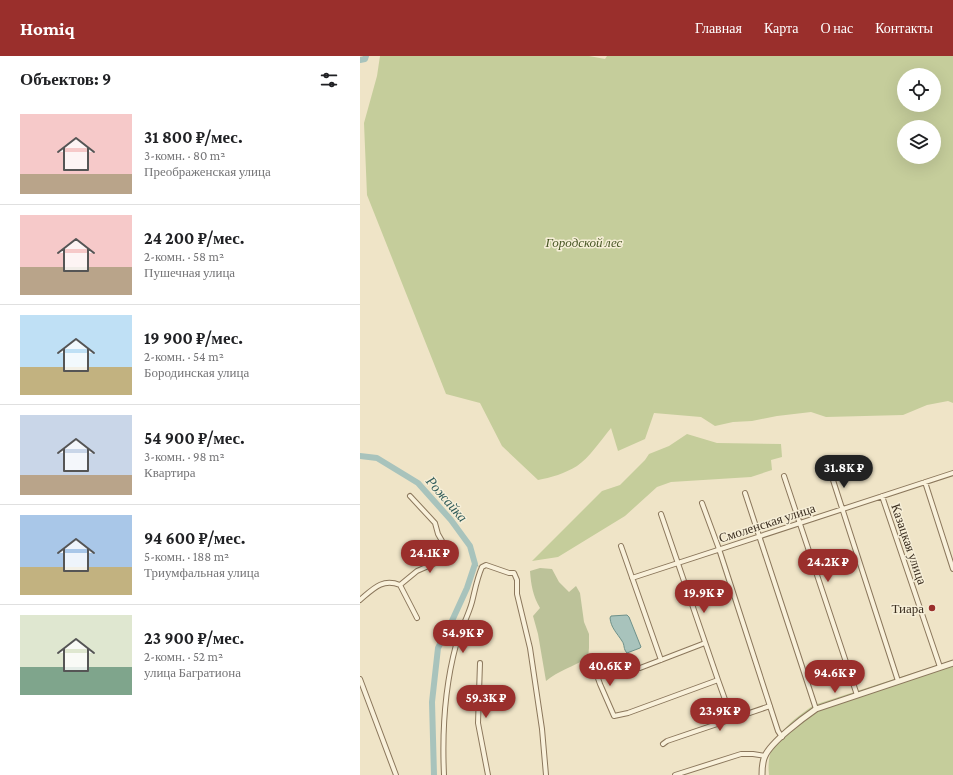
<!DOCTYPE html>
<html lang="ru">
<meta charset="utf-8">
<style>
body{margin:0;font-family:"Crimson Pro",serif;background:#f2f2f2;color:#202124;height:100vh;display:flex;flex-direction:column;font-size:15px;white-space:nowrap}
*{box-sizing:border-box;margin:0}
p{font-size:13px;color:#757577}
.icon{flex:none;width:22px;height:22px;fill:none;stroke:currentColor;stroke-width:2;stroke-linecap:round;stroke-linejoin:round}
.map{position:relative;flex:1;overflow:hidden}
.panel{display:flex;flex-direction:column;background:#fff;width:360px}
.panel>*{flex:none}
.controls{position:absolute;left:537px;top:12px;display:grid;gap:8px}
.controls a{display:grid;place-items:center;width:44px;height:44px;border-radius:50%;background:#fff;box-shadow:0 4px 16px #0002;font-size:20px}
.price{position:absolute;translate:-50% -34px;padding:0 9px;border-radius:14px;background:#9a2f2c;color:#fff;font-size:13px;line-height:26px;filter:drop-shadow(0 1px 2px #0008)}
.price::after{content:'';position:absolute;left:50%;top:24px;width:12px;height:9px;margin-left:-6px;background:inherit;clip-path:polygon(0 0,100% 0,50% 100%)}
.price.active{background:#222;color:#fff}
ul{padding:0;list-style:none}
li{display:flex;align-items:center;gap:12px;height:100px;padding:0 20px}
li+li{border-top:1px solid #e0e0e0}
li span{display:grid;place-items:center;flex:none;width:112px;height:80px;border-radius:0px;color:#555}
li>.icon{margin-inline-start:auto}
span .icon{width:48px;height:48px;fill:#fffc;stroke-width:1}
li b{font-size:17px}
h2{display:flex;justify-content:space-between;align-items:center;height:48px;padding:0 20px;font-size:17px}
header{display:flex;align-items:center;gap:24px;box-sizing:border-box;height:56px;padding:0 20px;background:#9a2f2c;color:#fff}
header strong{font-size:19px}
nav{display:flex;gap:22px;margin-inline-start:auto;font-size:14px}
main{display:flex;flex:1;min-height:0}
.map>svg:first-child{display:block}
.green{fill:#c5cd9b;fill-rule:evenodd}
.cemetery{fill:#bcc299}
.water{fill:#a8c3bc;stroke:#6e918a}
.lines{fill:none;stroke-linecap:round;stroke-linejoin:round}
.stream{stroke:#6e918a;stroke-width:1}
.river{stroke:#a8c3bc;stroke-width:6}
.minor-casing{stroke:#8b775c;stroke-width:6}
.tertiary-casing{stroke:#8b775c;stroke-width:7}
.minor{stroke:#f9f1db;stroke-width:4}
.tertiary{stroke:#f9f1db;stroke-width:5}
.poi-dot{fill:#9a2f2c;stroke:#f6eed7;stroke-width:1.5}
.labels{text-anchor:middle;dominant-baseline:central;stroke-width:3;stroke-linejoin:round;paint-order:stroke}
.park-label{font-size:13px;font-style:italic;fill:#495726;stroke:#f6eed7}
.street-label{font-size:13px;fill:#3b2e20;stroke:#f6eed7}
.poi-label{font-size:13px;fill:#3b2e20;stroke:#f6eed7;text-anchor:end}
.water-label{font-size:14px;font-style:italic;fill:#2f5b59;stroke:#f6eed7}
</style>
<header>
<strong>Homiq</strong>
<nav><a>Главная</a><a>Карта</a><a>О нас</a><a>Контакты</a></nav>
</header>
<main>
<section class="panel">
<h2>Объектов: 9<svg class="icon" aria-label="filters" viewBox="0 0 24 24"><path d="M4 7h16M4 17h16"/><circle cx="9" cy="7" r="2"/><circle cx="15" cy="17" r="2"/></svg></h2>
<ul>
<li><span style="background:linear-gradient(#f6c9c9 75%,#b9a48a 0)"><svg class="icon" aria-label="home" viewBox="0 0 24 24"><path d="M3 11l9-7 9 7M6 9v11h12V9"/></svg></span><div><b>31 800 ₽/мес.</b><p>3-комн. · 80 m²</p><p>Преображенская улица</p></div></li>
<li><span style="background:linear-gradient(#f6c9c9 65%,#b9a48a 0)"><svg class="icon" aria-label="home" viewBox="0 0 24 24"><path d="M3 11l9-7 9 7M6 9v11h12V9"/></svg></span><div><b>24 200 ₽/мес.</b><p>2-комн. · 58 m²</p><p>Пушечная улица</p></div></li>
<li><span style="background:linear-gradient(#bfe0f5 65%,#c2b280 0)"><svg class="icon" aria-label="home" viewBox="0 0 24 24"><path d="M3 11l9-7 9 7M6 9v11h12V9"/></svg></span><div><b>19 900 ₽/мес.</b><p>2-комн. · 54 m²</p><p>Бородинская улица</p></div></li>
<li><span style="background:linear-gradient(#c9d6e8 75%,#b9a48a 0)"><svg class="icon" aria-label="home" viewBox="0 0 24 24"><path d="M3 11l9-7 9 7M6 9v11h12V9"/></svg></span><div><b>54 900 ₽/мес.</b><p>3-комн. · 98 m²</p><p>Квартира</p></div></li>
<li><span style="background:linear-gradient(#a9c7e8 65%,#c2b280 0)"><svg class="icon" aria-label="home" viewBox="0 0 24 24"><path d="M3 11l9-7 9 7M6 9v11h12V9"/></svg></span><div><b>94 600 ₽/мес.</b><p>5-комн. · 188 m²</p><p>Триумфальная улица</p></div></li>
<li><span style="background:linear-gradient(#dfe7d0 65%,#7fa58c 0)"><svg class="icon" aria-label="home" viewBox="0 0 24 24"><path d="M3 11l9-7 9 7M6 9v11h12V9"/></svg></span><div><b>23 900 ₽/мес.</b><p>2-комн. · 52 m²</p><p>улица Багратиона</p></div></li>
</ul>
</section>
<div class="map">
<svg width="593" height="719" viewBox="0 0 593 719">
<rect width="100%" height="100%" fill="#efe4c7"/>
<path class="green" d="M 20,0 L 229,0 L 245,3 L 247,0 L 593,0 L 593,347 L 588,345 L 567,349 L 543,359 L 466,361 L 451,356 L 417,360 L 392,365 L 373,366 L 355,370 L 341,361 L 294,357 L 285,383 L 258,395 L 251,372 C 241,384 229,402 217,410 C 206,417 190,422 178,424 L 142,390 L 120,347 L 86,338 L 7,139 L 4,67 L 17,20 ZM 544,19 L 574,19 L 574,49 L 544,49 ZM 544,71 L 574,71 L 574,101 L 544,101 Z
M 327,378 L 357,387 L 421,388 L 422,401 L 411,404 L 412,414 L 391,421 L 311,426 L 297,431 L 265,460 L 198,501 L 172,505 L 242,435 L 260,429 L 285,404 L 289,398 L 309,390 Z
M 593,604 L 593,719 L 409,719 C 405,685 429,666 454,649 Z"/>
<path class="cemetery" d="M 180,512 L 192,513 L 199,526 L 209,536 L 216,530 L 220,537 L 224,566 L 229,578 L 229,592 L 228,602 C 214,610 198,615 186,625 L 178,578 L 173,560 L 180,552 C 173,540 171,529 170,515 Z"/>
<path class="water" d="M 267,559 L 269,561 L 281,591 L 280,592 L 267,597 C 263,593 265,589 262,585 C 257,577 251,572 250,562 L 251,560 Z"/>
<g class="lines">
<path class="stream" d="M 115,508 L 118,510"/>
<path class="river" d="M 0,4 L 5,3 L 6,0
M 0,400 L 17,402 L 58,427 L 91,464 L 110,490 L 115,508 L 107,532 L 91,567 L 78,592 L 72,646 L 74,719"/>
<defs>
<path id="minor" d="M 471,418 L 538,625
M 424,420 L 497,639
M 565,426 L 593,513
M 385,437 L 456,653
M 522,440 L 580,611
M 342,447 L 359,493 L 418,675 L 422,681
M 301,458 L 358,624 L 372,663
M 261,490 L 301,604
M 272,522 L 593,417
M 40,529 L 57,515 L 89,501 L 90,499 L 78,478 L 75,467 L 50,440
M 0,544 C 13,533 22,522 40,529 L 57,562
M 120,607 L 118,667 L 128,719
M 233,608 L 240,628 L 254,660 L 268,657 L 358,624
M 280,612 L 345,587
M 0,623 L 36,719
M 303,688 L 307,685 L 410,650
M 84,719 C 82,676 85,630 96,589 C 100,574 108,561 112,546 C 115,534 117,522 122,511 L 126,509 L 149,517 L 154,517 L 157,524 L 157,538 L 170,592 L 182,673 L 186,719
M 315,719 L 381,698 L 393,698 L 405,700"/>
<path id="tertiary" d="M 402,719 C 402,713 402,706 405,700 C 411,686 443,662 456,653 L 593,607"/>
</defs>
<use href="#minor" class="minor-casing"/>
<use href="#tertiary" class="tertiary-casing"/>
<use href="#minor" class="minor"/>
<use href="#tertiary" class="tertiary"/>
</g>
<circle class="poi-dot" cx="572" cy="552" r="4"/>
<g class="labels">
<g class="park-label">
<text x="224" y="186">Городской лес</text>
</g>
<g class="street-label">
<text transform="translate(407 467) rotate(-18)">Смоленская улица</text>
<text transform="translate(549 488) rotate(71)">Казацкая улица</text>
</g>
<g class="poi-label">
<text x="564" y="552">Тиара</text>
</g>
<g class="water-label">
<text transform="translate(87 443) rotate(49)">Рожайка</text>
</g>
</g>
</svg>
<div class="controls">
<a><svg class="icon" aria-label="locate" viewBox="0 0 24 24"><circle cx="12" cy="12" r="6"/><path d="M12 2v4M12 18v4M2 12h4M18 12h4"/></svg></a>
<a><svg class="icon" aria-label="layers" viewBox="0 0 24 24"><path d="M12 4l9 5-9 5-9-5zM3 14l9 5 9-5"/></svg></a>
</div>
<b class="price active" style="left:484px;top:433px">31.8K ₽</b>
<b class="price" style="left:70px;top:518px">24.1K ₽</b>
<b class="price" style="left:468px;top:527px">24.2K ₽</b>
<b class="price" style="left:344px;top:558px">19.9K ₽</b>
<b class="price" style="left:103px;top:598px">54.9K ₽</b>
<b class="price" style="left:250px;top:631px">40.6K ₽</b>
<b class="price" style="left:475px;top:638px">94.6K ₽</b>
<b class="price" style="left:126px;top:663px">59.3K ₽</b>
<b class="price" style="left:360px;top:676px">23.9K ₽</b>
</div>
</main>
